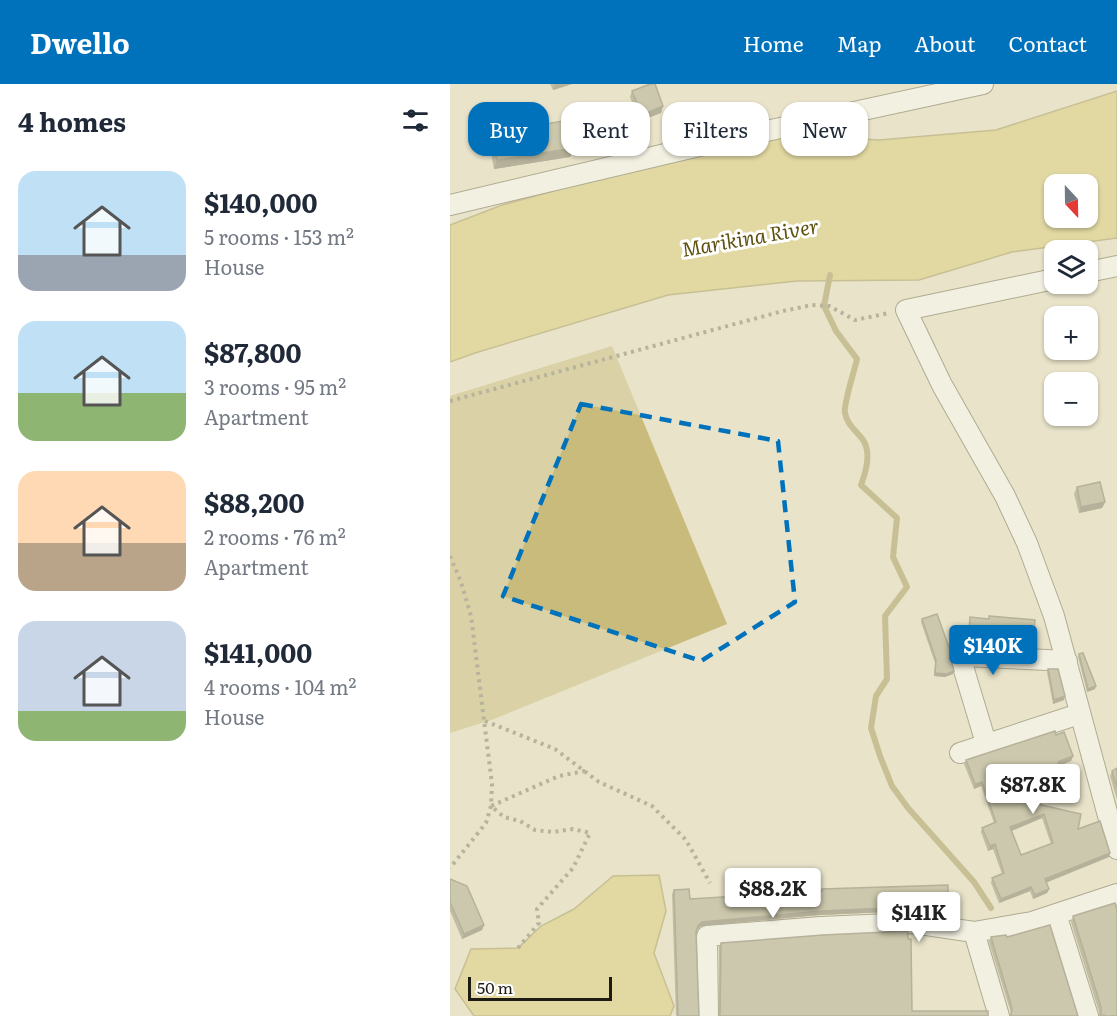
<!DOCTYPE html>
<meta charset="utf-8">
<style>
body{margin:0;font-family:Literata,serif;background:#f2f2f3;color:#1f2937;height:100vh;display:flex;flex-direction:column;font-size:22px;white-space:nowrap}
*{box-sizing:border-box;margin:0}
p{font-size:20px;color:#747a83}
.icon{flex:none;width:33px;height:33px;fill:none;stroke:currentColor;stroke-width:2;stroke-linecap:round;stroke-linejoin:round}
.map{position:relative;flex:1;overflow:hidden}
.drawer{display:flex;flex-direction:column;background:#fff;width:450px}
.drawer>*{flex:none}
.banner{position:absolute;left:18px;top:18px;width:558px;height:54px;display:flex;gap:12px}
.needle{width:39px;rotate:158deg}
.buttons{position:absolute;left:594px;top:90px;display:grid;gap:12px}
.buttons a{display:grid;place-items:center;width:54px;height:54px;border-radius:12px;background:#fff;box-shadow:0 2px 4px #0004;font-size:30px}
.scale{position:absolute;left:18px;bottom:15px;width:144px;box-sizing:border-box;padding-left:6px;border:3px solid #1d1b12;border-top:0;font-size:16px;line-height:21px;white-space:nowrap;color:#1d1b12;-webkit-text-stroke:4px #fff;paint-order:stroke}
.price{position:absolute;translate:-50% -51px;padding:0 14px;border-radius:6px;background:#fff;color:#222;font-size:20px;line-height:39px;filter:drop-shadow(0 2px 3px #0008)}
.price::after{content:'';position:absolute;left:50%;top:36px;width:18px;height:14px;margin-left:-9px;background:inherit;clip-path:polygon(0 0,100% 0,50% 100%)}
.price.selected{background:#0072bc;color:#fff}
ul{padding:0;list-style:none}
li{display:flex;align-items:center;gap:18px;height:150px;padding:0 18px}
li span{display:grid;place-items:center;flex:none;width:168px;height:120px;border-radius:18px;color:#555}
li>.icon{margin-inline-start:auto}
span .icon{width:72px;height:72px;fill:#fffc;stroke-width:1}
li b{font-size:26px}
h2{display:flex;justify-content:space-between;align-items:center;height:72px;padding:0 18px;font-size:26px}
.chip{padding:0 21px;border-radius:18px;background:#fff;box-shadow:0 2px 4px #0004;font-size:21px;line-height:54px}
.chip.selected{background:#0072bc;color:#fff}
header{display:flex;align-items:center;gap:36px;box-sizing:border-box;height:84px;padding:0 30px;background:#0072bc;color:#fff}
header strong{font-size:28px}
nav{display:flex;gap:33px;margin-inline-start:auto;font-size:21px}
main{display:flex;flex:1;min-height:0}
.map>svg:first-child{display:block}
.green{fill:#c9bb7c}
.water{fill:#dbc973;stroke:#a29556;stroke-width:1.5;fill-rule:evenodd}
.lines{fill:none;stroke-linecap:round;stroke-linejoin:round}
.stream{stroke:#a29556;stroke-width:6}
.street-casing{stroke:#6c6750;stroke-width:22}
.path{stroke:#7c7968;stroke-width:4;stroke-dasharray:3 4.5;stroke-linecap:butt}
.street{stroke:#fff;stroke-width:20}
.wall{fill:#938f79;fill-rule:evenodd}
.shaded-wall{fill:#787463}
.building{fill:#aba68d;stroke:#787463;stroke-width:1.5;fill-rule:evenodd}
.marked{fill:none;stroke:#0072bc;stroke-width:4.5;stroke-dasharray:12 8;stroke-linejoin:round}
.labels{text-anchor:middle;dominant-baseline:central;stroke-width:6;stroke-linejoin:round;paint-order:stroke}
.water-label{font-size:20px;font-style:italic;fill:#5f5210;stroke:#fff}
</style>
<header>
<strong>Dwello</strong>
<nav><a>Home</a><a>Map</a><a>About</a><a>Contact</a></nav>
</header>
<main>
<section class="drawer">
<h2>4 homes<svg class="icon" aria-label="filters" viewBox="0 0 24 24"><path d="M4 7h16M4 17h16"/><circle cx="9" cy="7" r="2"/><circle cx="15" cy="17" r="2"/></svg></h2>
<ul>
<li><span style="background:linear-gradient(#bfe0f5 70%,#9aa5b1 0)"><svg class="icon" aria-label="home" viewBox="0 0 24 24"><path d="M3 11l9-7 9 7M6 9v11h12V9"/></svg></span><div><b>$140,000</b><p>5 rooms · 153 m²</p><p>House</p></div></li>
<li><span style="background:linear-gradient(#bfe0f5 60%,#8fb573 0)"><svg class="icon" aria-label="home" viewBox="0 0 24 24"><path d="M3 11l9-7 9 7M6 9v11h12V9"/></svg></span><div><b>$87,800</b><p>3 rooms · 95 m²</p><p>Apartment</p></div></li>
<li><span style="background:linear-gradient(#ffd9b3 60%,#b9a48a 0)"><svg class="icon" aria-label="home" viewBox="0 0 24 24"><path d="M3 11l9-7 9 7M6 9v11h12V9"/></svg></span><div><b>$88,200</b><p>2 rooms · 76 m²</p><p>Apartment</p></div></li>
<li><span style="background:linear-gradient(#c9d6e8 75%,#8fb573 0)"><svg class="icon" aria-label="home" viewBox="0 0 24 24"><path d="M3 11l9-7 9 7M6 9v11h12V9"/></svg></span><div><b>$141,000</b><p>4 rooms · 104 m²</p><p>House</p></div></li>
</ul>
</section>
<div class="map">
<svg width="667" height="932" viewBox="0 0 667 932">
<rect width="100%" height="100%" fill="#e8e3c9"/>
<path class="green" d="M 162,262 L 277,540 L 44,635 L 0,649 L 0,312 Z"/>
<path class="water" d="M 667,7 L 667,154 L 562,168 L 469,196 L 347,197 L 218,211 L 25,269 L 0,278 L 0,141 L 52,121 L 198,81 L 334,51 L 429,56 L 546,46 ZM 604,100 L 638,100 L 638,134 L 604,134 Z
M 209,791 L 216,827 L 204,869 L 224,922 L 220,932 L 24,932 L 5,905 L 21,865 L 68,864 L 91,842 L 124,825 L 163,792 Z"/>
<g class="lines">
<path class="stream" d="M 380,191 L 374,222 L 386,247 L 407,275 C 405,285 393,321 395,329 C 397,341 407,347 413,356 C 422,369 416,388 411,401 L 447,434 L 443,473 L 457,503 L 435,532 L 437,595 L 426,612 L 421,644 L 430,672 L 442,702 L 458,724 L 524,798 L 541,824"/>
<defs>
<path id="street" d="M 0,121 L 266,58 L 533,0
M 638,188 L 667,182
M 604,195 L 456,226 L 492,301 L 555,412 L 577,459 L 604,532 L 667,765
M 536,659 L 511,576 L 512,574 L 515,572 L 617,577
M 510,669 L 629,630
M 606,830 L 638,932
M 524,848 L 549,932
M 258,932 L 257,852 L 371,843 L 463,839 L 524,848 L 582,838 L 667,810"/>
</defs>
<use href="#street" class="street-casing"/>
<path class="path" d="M 0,317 L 333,227 L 362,221 L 379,222 L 405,236 L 439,229
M 0,472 L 11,498 L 21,532 L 42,700 L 41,722 L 36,739 L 0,784
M 35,637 L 105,665 L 149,698 L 202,722 L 236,756 L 260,799
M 68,864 L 89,839 L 87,825 L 123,784 L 140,749 L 123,745 L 103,748 L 85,746 L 70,737 L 54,733 L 41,722 L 109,692 L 135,687"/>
<use href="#street" class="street"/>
</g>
<path class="wall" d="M 100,0 L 122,0 L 103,6 Z
M 182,7 L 213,22 L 211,29 L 189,37 L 180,13 Z
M 43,48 L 124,64 L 120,73 L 44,85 L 39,58 Z
M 627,403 L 655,418 L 652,424 L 629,429 L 624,410 Z
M 472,535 L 501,576 L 503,590 L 495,593 L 484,592 L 485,579 L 471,538 Z
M 629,570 L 645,605 L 637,608 L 628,573 Z
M 598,585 L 614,616 L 603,620 L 597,588 Z
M 623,672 L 621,677 L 609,682 L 617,709 L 588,720 L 628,745 L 659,773 L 596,798 L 599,805 L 597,809 L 583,815 L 580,807 L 549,819 L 541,799 L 542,794 L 552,790 L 543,765 L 538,767 L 531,748 L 532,744 L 544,739 L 531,702 L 524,705 L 514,680 L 516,676 ZM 592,734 L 601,760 L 571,771 L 561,747 Z
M 667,684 L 667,716 L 660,692 L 662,687 Z
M 0,795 L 34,841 L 32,846 L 12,855 L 0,827 Z
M 372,805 L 498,817 L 497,821 L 459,823 L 458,827 L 370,831 L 251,842 L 247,845 L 246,848 L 249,932 L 226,932 L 222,810 L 224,806 L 240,815 L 371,807 Z
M 623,832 L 667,932 L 649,932 L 649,928 L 621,838 Z
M 541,853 L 557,853 L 628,932 L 560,932 L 561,929 L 539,858 Z
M 458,855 L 462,927 L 538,932 L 269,932 L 269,863 L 271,859 Z"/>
<path class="shaded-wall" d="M 105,0 L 122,0 L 103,6 Z
M 213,22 L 211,29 L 189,37 L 192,31 Z
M 124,64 L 120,73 L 44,85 L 47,76 Z
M 655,418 L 652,424 L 629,429 L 631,423 Z
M 519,548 L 583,555 L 582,560 L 517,552 Z
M 504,587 L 503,590 L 495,593 L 484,592 L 485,589 Z
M 646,602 L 645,605 L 637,608 L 638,605 Z
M 615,612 L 614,616 L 603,620 L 604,616 Z
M 623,672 L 621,677 L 606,683 L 608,678 Z
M 532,698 L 531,702 L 524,705 L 525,700 Z
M 618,704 L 617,709 L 581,723 L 583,719 Z
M 594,730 L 592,734 L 559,748 L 560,743 Z
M 545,760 L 543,765 L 538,767 L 540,762 Z
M 660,769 L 659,773 L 593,800 L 595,795 Z
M 581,803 L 580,807 L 549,819 L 551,815 Z
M 599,805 L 597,809 L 583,815 L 585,811 Z
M 498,817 L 497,821 L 462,822 L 459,823 L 458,827 L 370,831 L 251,842 L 247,846 L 248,842 L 252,838 L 464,818 Z
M 34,841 L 32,846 L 12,855 L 14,850 Z"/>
<path class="building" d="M 200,0 L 205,0 L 213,22 L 192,31 L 182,7 Z
M 120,36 L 124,64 L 47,76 L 43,48 Z
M 650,398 L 655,418 L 631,423 L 627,403 Z
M 487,530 L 501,569 L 501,576 L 504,587 L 497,590 L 485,589 L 486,576 L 472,535 Z
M 539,532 L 585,536 L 583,555 L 519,548 L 520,533 L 539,535 Z
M 633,569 L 646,602 L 638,605 L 629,570 Z
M 598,585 L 608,585 L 615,612 L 604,616 Z
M 605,647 L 606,651 L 614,648 L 623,672 L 608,678 L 618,704 L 583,719 L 631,730 L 628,745 L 650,737 L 660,769 L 595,795 L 599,805 L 585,811 L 581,803 L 551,815 L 542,794 L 554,789 L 545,760 L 540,762 L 532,744 L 546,738 L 532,698 L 525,700 L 516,676 ZM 594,730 L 603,759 L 571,771 L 560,743 Z
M 667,684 L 667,704 L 662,687 Z
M 0,795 L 17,802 L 34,841 L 14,850 L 0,818 Z
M 498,801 L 498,817 L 464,818 L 459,819 L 459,823 L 372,827 L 252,838 L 248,842 L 246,848 L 249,932 L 228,932 L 224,806 L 239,805 L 240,815 L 372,807 L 372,805 Z
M 665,819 L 667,825 L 667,932 L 654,932 L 654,931 L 651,932 L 651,923 L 623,832 Z
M 600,841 L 628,932 L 561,932 L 562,924 L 541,853 L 556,851 L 557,853 Z
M 458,847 L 458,855 L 461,855 L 462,927 L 538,927 L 538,932 L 270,932 L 271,859 L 373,851 Z"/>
<path d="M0 0H667V932H0ZM 131,320 L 328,357 L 345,518 L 251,577 L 53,512 Z" fill="#e8e3c9" fill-opacity=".55" fill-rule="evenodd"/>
<path class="marked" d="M 131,320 L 328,357 L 345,518 L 251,577 L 53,512 Z"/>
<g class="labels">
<g class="water-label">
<text transform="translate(300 152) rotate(-10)">Marikina River</text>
</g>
</g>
</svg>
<div class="buttons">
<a><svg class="needle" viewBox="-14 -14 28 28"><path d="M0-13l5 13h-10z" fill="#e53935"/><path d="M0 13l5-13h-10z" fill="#747a83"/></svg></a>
<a><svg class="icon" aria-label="layers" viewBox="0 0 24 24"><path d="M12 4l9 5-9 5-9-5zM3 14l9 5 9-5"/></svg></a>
<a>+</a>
<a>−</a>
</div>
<div class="scale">50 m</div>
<b class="price selected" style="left:543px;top:592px">$140K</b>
<b class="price" style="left:583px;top:731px">$87.8K</b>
<b class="price" style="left:323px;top:835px">$88.2K</b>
<b class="price" style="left:469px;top:859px">$141K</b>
<div class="banner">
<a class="chip selected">Buy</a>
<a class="chip">Rent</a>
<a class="chip">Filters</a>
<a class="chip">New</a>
</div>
</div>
</main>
